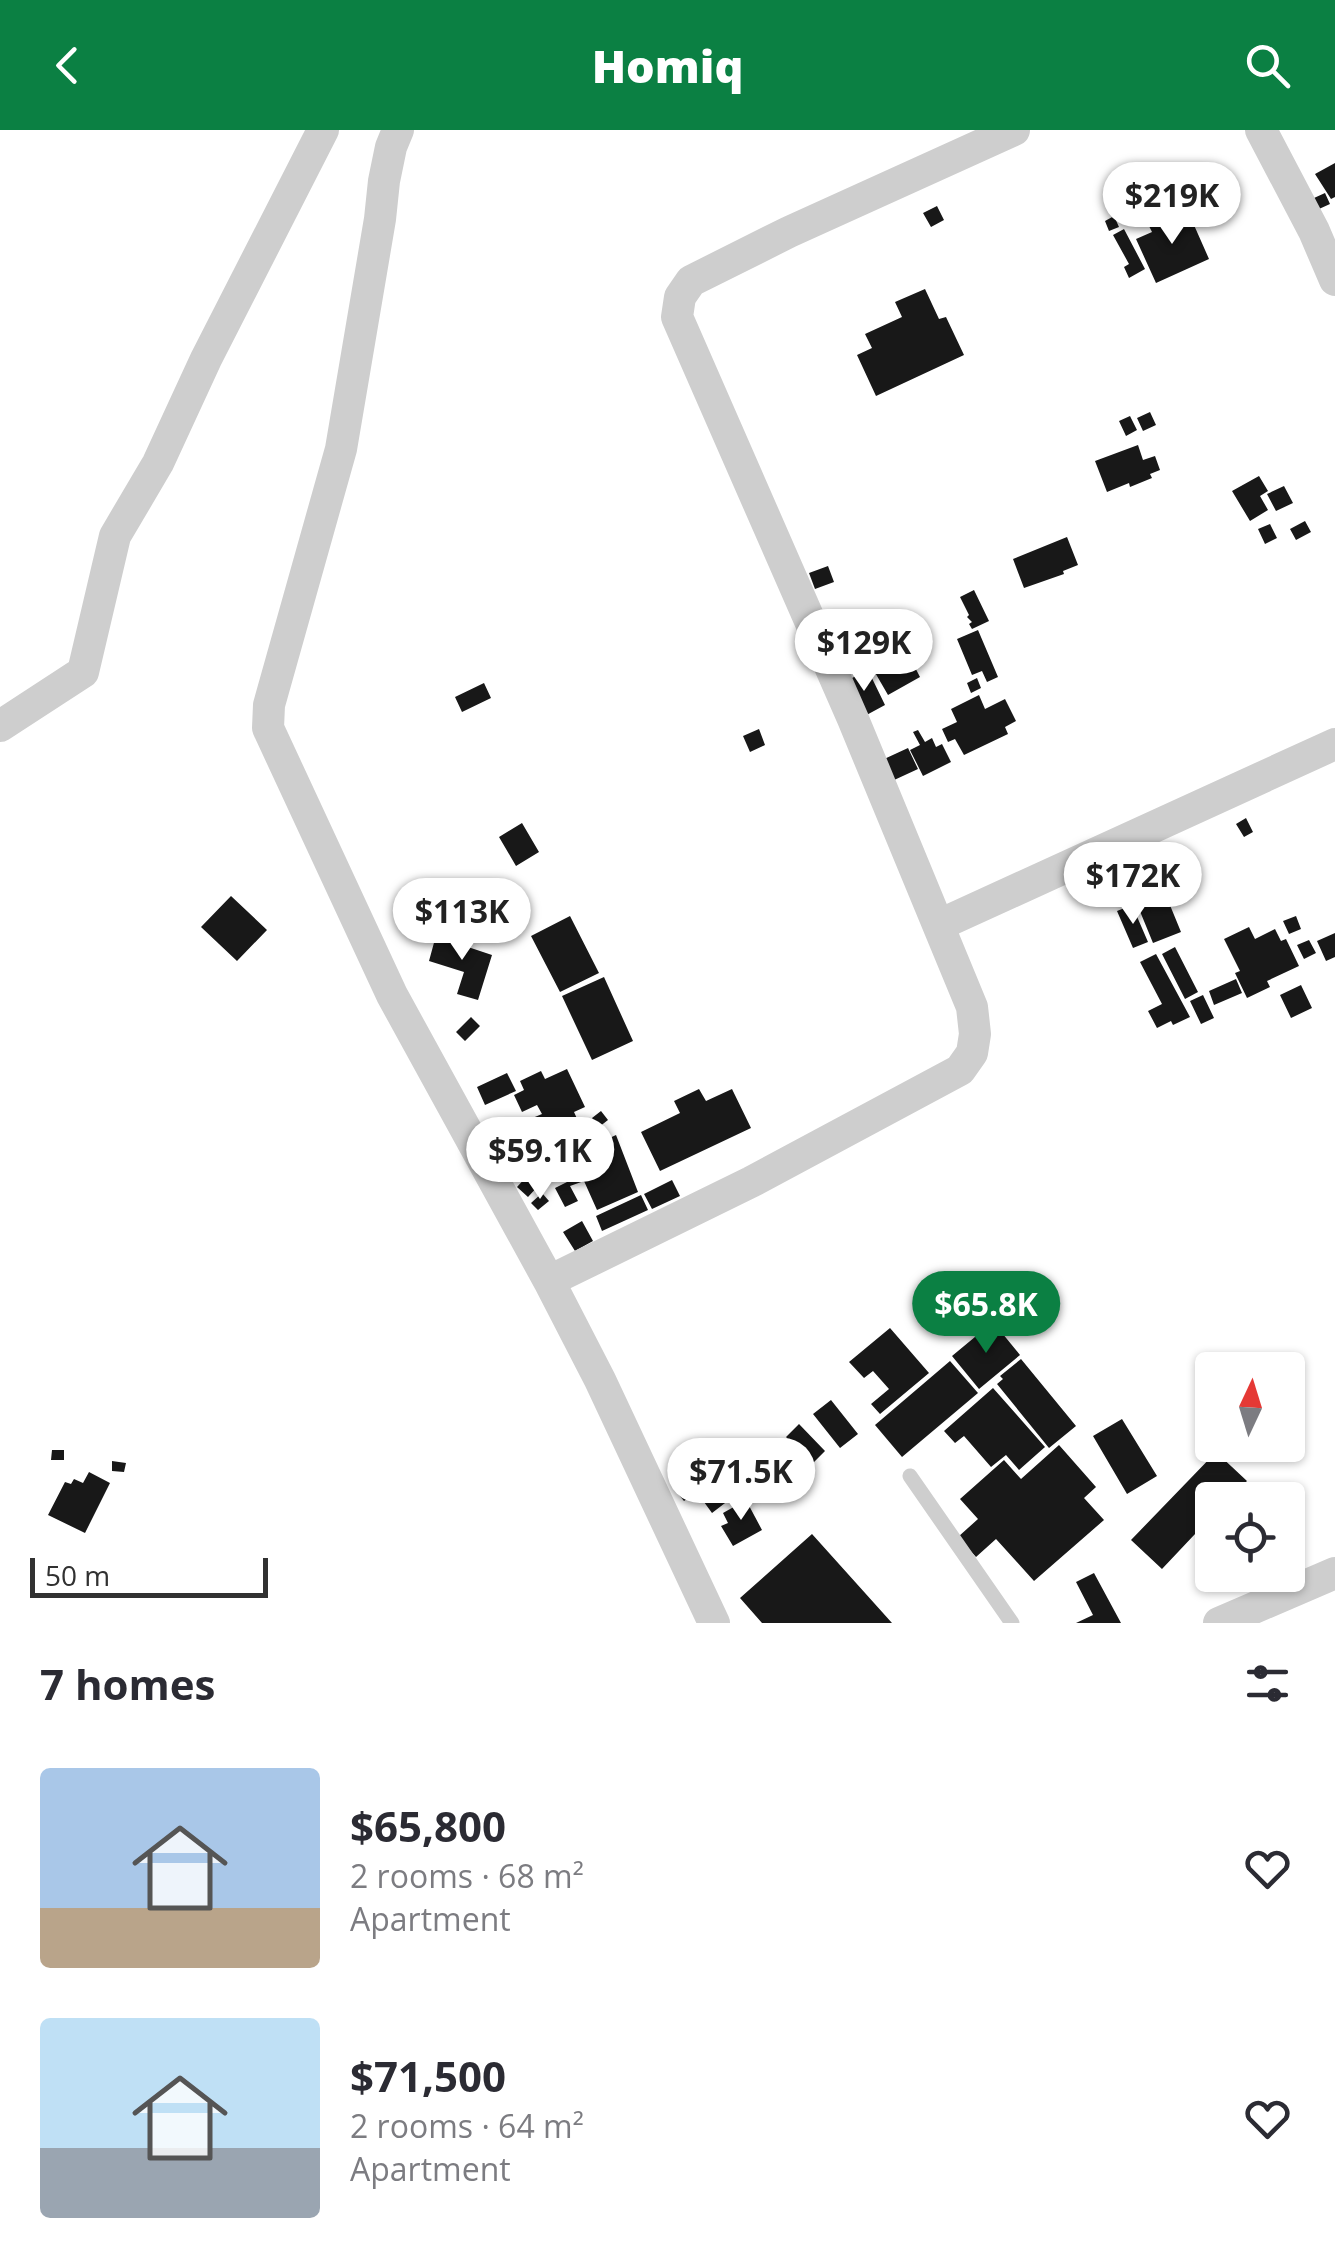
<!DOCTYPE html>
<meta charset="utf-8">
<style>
body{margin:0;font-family:"Open Sans",sans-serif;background:#f7f7f7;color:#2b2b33;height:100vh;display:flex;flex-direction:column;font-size:38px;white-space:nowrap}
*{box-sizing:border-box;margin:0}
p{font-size:32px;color:#7c7c81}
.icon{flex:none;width:55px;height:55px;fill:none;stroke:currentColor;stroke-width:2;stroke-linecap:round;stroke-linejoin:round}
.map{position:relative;height:1493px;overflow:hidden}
.side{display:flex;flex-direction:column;background:#fff;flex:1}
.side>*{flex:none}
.needle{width:65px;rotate:4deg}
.buttons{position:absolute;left:1195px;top:1222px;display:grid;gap:20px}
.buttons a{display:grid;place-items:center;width:110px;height:110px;border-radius:10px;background:#fff;box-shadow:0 2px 8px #0004;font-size:50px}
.scale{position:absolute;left:30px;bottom:25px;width:238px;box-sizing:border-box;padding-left:10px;border:5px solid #313131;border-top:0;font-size:28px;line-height:35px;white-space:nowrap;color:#313131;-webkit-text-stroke:8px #fff;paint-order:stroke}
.price{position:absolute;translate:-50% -85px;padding:0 22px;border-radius:35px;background:#fff;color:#222;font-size:32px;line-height:65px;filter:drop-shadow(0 2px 5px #0008)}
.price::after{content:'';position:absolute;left:50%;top:60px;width:30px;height:22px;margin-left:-15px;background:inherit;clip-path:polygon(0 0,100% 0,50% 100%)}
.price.active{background:#0b8043;color:#fff}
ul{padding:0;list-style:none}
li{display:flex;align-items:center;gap:30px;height:250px;padding:0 40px}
li span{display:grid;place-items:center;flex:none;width:280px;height:200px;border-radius:10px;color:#555}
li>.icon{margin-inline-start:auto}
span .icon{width:120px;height:120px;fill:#fffc;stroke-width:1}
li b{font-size:42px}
h2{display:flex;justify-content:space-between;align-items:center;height:120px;padding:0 40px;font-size:42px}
header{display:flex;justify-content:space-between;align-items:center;height:130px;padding:0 40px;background:#0b8043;color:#fff;font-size:45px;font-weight:800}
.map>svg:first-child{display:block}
.building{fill:#181818}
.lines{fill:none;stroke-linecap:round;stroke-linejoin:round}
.service{stroke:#cecece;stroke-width:15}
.minor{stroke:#cecece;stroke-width:32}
</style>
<header><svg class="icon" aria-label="back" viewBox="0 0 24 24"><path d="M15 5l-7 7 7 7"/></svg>Homiq<svg class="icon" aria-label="search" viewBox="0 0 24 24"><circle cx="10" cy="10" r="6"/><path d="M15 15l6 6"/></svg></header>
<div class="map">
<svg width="1335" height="1493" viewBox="0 0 1335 1493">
<rect width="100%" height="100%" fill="#fff"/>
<path class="building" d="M 1335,33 L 1335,67 L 1331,69 L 1315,44 Z
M 1325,63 L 1330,74 L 1319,79 L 1314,68 Z
M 937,76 L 944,90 L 931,97 L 923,83 Z
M 1173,83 L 1177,91 L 1190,86 L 1209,129 L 1156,153 L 1136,109 L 1152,102 L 1148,94 Z
M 1114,86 L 1119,97 L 1109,101 L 1105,91 Z
M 1124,99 L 1145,139 L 1129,148 L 1124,137 L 1129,134 L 1113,105 Z
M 925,159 L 939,189 L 946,187 L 964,225 L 876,266 L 857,225 L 872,218 L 865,204 L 902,187 L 895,172 Z
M 1150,282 L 1156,295 L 1143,301 L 1137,288 Z
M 1130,286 L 1137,300 L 1126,306 L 1119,291 Z
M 1138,315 L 1143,330 L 1155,326 L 1160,340 L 1150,344 L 1152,348 L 1130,357 L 1129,353 L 1107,362 L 1095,331 Z
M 1259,346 L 1268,361 L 1260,366 L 1268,380 L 1250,391 L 1232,361 Z
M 1284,356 L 1293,373 L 1276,381 L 1267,364 Z
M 1305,391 L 1311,402 L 1296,410 L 1290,399 Z
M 1270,394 L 1277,408 L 1265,414 L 1258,399 Z
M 1067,407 L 1078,435 L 1063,441 L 1064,444 L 1024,458 L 1013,429 Z
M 828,436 L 834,452 L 815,459 L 809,443 Z
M 974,460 L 989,491 L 972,499 L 969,494 L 972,492 L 967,487 L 969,485 L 960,467 Z
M 978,500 L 998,547 L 987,552 L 982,541 L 972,545 L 957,509 Z
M 906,520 L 920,547 L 888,565 L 873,539 Z
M 868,540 L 885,575 L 861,588 L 842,553 Z
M 977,548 L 981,558 L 971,563 L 967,553 Z
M 484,553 L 491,568 L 462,582 L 455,567 Z
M 979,565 L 985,579 L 1005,569 L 1016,591 L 1005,597 L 1008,604 L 964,625 L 955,609 L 948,612 L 942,599 L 957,592 L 951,579 Z
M 759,599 L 765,615 L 750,622 L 743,606 Z
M 918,600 L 925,612 L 932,608 L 936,617 L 942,614 L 951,632 L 923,646 L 910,620 L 920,615 L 913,602 Z
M 908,618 L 918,639 L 892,651 L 882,630 Z
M 1246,688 L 1253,702 L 1244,707 L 1236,694 Z
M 522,693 L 539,722 L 516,736 L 499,707 Z
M 1165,763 L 1181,802 L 1153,813 L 1137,774 Z
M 231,766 L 267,800 L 237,831 L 201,797 Z
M 1132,775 L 1148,812 L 1133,818 L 1117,781 Z
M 570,786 L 599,843 L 560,862 L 531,806 Z
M 1296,786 L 1301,799 L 1289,804 L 1283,791 Z
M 1249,797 L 1255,809 L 1275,799 L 1281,811 L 1286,809 L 1299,836 L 1267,851 L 1270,857 L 1247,868 L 1235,843 L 1240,841 L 1224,809 Z
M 438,798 L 456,804 L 453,812 L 492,825 L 478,870 L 457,864 L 464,842 L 429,831 Z
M 1335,803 L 1335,827 L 1326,831 L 1317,811 Z
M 1309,810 L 1316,823 L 1304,829 L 1297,815 Z
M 1175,817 L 1198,862 L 1185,869 L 1162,824 Z
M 1156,824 L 1190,887 L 1173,895 L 1171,891 L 1157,898 L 1148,881 L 1162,874 L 1140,832 Z
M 604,847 L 633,911 L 592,930 L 562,866 Z
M 1236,849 L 1242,863 L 1214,875 L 1209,861 Z
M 1301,855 L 1312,878 L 1291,888 L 1280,865 Z
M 1203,865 L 1214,888 L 1201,894 L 1190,871 Z
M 471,887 L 480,896 L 465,911 L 456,902 Z
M 567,939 L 585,977 L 574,982 L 579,993 L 556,1004 L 552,997 L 537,1004 L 530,989 L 542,984 L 537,975 L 522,982 L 514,965 L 524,960 L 520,951 L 541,941 L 545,949 Z
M 507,943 L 516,961 L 485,975 L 477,957 Z
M 699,959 L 706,971 L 732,959 L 751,998 L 660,1041 L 641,1002 L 680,983 L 674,971 Z
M 601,981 L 608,990 L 599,997 L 592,988 Z
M 584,993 L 592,1007 L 555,1026 L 547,1012 Z
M 616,1005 L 638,1062 L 597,1080 L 584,1051 L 570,1056 L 578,1071 L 565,1077 L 555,1058 L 569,1051 L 563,1037 L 591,1024 L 588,1018 Z
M 528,1045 L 539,1055 L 528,1067 L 517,1057 Z
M 672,1050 L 680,1066 L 652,1079 L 644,1064 Z
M 542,1063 L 549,1071 L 538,1080 L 531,1073 Z
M 641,1065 L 648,1080 L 602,1101 L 596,1086 Z
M 582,1091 L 593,1111 L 575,1121 L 563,1102 Z
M 993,1192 L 1020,1225 L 979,1259 L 952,1226 Z
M 890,1198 L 929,1243 L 880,1284 L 871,1274 L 889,1259 L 873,1241 L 864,1248 L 849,1232 Z
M 1021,1229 L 1076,1296 L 1049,1318 L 997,1254 L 1003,1249 L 1000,1246 Z
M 950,1231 L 978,1263 L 902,1327 L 875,1295 Z
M 993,1258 L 1045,1317 L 1019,1340 L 1006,1325 L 991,1337 L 964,1306 L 955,1313 L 944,1301 Z
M 831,1270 L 858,1304 L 840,1318 L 813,1284 Z
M 1122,1289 L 1157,1346 L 1127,1364 L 1093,1306 Z
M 799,1294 L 825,1321 L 812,1334 L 786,1307 Z
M 1059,1315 L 1096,1357 L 1084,1368 L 1104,1390 L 1034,1451 L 996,1409 L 976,1427 L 958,1407 L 978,1389 L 960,1369 L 1004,1330 L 1021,1349 Z
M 52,1320 L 64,1320 L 64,1330 L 51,1330 Z
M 1216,1322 L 1247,1351 L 1228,1370 L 1212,1370 L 1212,1386 L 1162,1439 L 1131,1410 Z
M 715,1330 L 724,1342 L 684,1371 L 675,1360 Z
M 112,1331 L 126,1333 L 124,1342 L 112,1341 Z
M 89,1342 L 110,1353 L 85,1403 L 48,1385 L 65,1352 L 71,1354 L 74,1349 L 83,1353 Z
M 734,1350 L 742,1360 L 712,1383 L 704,1372 Z
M 1249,1360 L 1261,1370 L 1241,1370 Z
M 746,1370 L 762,1400 L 733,1416 L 721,1396 L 728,1393 L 723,1383 Z
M 1288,1394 L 1304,1408 L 1288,1427 Z
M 812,1404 L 892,1493 L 762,1493 L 740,1468 Z
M 1094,1443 L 1121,1493 L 1076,1493 L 1093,1485 L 1076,1452 Z"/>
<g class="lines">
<path class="service" d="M 910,1346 L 1012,1493"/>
<path class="minor" d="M 398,0 L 391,17 L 384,51 L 380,89 L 341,319 L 269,575 L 268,598 L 392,865 L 549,1151 L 600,1250 L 714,1493
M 1261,0 L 1314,101 L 1335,150
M 0,596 L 83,542 L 115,406 L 158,333 L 206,229 L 323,0
M 939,795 L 1335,614
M 549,1151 L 751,1052 L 960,940 L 972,923 L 975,904 L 972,877 L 853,589 L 677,187 L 680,167 L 691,151 L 789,102 L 1014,0
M 1219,1493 L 1335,1443"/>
</g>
</svg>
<div class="buttons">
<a><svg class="needle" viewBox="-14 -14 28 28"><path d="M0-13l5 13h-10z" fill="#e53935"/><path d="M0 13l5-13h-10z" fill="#7c7c81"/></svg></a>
<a><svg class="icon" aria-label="locate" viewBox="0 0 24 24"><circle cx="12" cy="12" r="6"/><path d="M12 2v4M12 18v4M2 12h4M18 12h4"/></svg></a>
</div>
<div class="scale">50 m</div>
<b class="price" style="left:1172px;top:117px">$219K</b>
<b class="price" style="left:864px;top:564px">$129K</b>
<b class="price" style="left:1133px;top:797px">$172K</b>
<b class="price" style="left:462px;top:833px">$113K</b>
<b class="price" style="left:540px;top:1072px">$59.1K</b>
<b class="price active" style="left:986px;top:1226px">$65.8K</b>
<b class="price" style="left:741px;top:1393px">$71.5K</b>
</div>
<section class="side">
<h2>7 homes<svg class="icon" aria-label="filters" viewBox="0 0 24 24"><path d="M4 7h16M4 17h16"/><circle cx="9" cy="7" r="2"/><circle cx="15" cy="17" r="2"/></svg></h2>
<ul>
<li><span style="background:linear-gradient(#a9c7e8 70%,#b9a48a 0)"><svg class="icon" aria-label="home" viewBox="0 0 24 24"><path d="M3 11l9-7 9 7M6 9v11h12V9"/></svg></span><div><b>$65,800</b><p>2 rooms · 68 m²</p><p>Apartment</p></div><svg class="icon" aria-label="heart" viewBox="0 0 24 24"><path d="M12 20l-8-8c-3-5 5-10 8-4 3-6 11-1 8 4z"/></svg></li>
<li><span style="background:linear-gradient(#bfe0f5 65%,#9aa5b1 0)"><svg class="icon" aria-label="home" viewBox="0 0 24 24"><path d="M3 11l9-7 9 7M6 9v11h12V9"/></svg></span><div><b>$71,500</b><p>2 rooms · 64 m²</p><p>Apartment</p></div><svg class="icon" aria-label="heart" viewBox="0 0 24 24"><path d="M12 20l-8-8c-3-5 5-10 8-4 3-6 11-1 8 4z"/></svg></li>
</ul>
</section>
